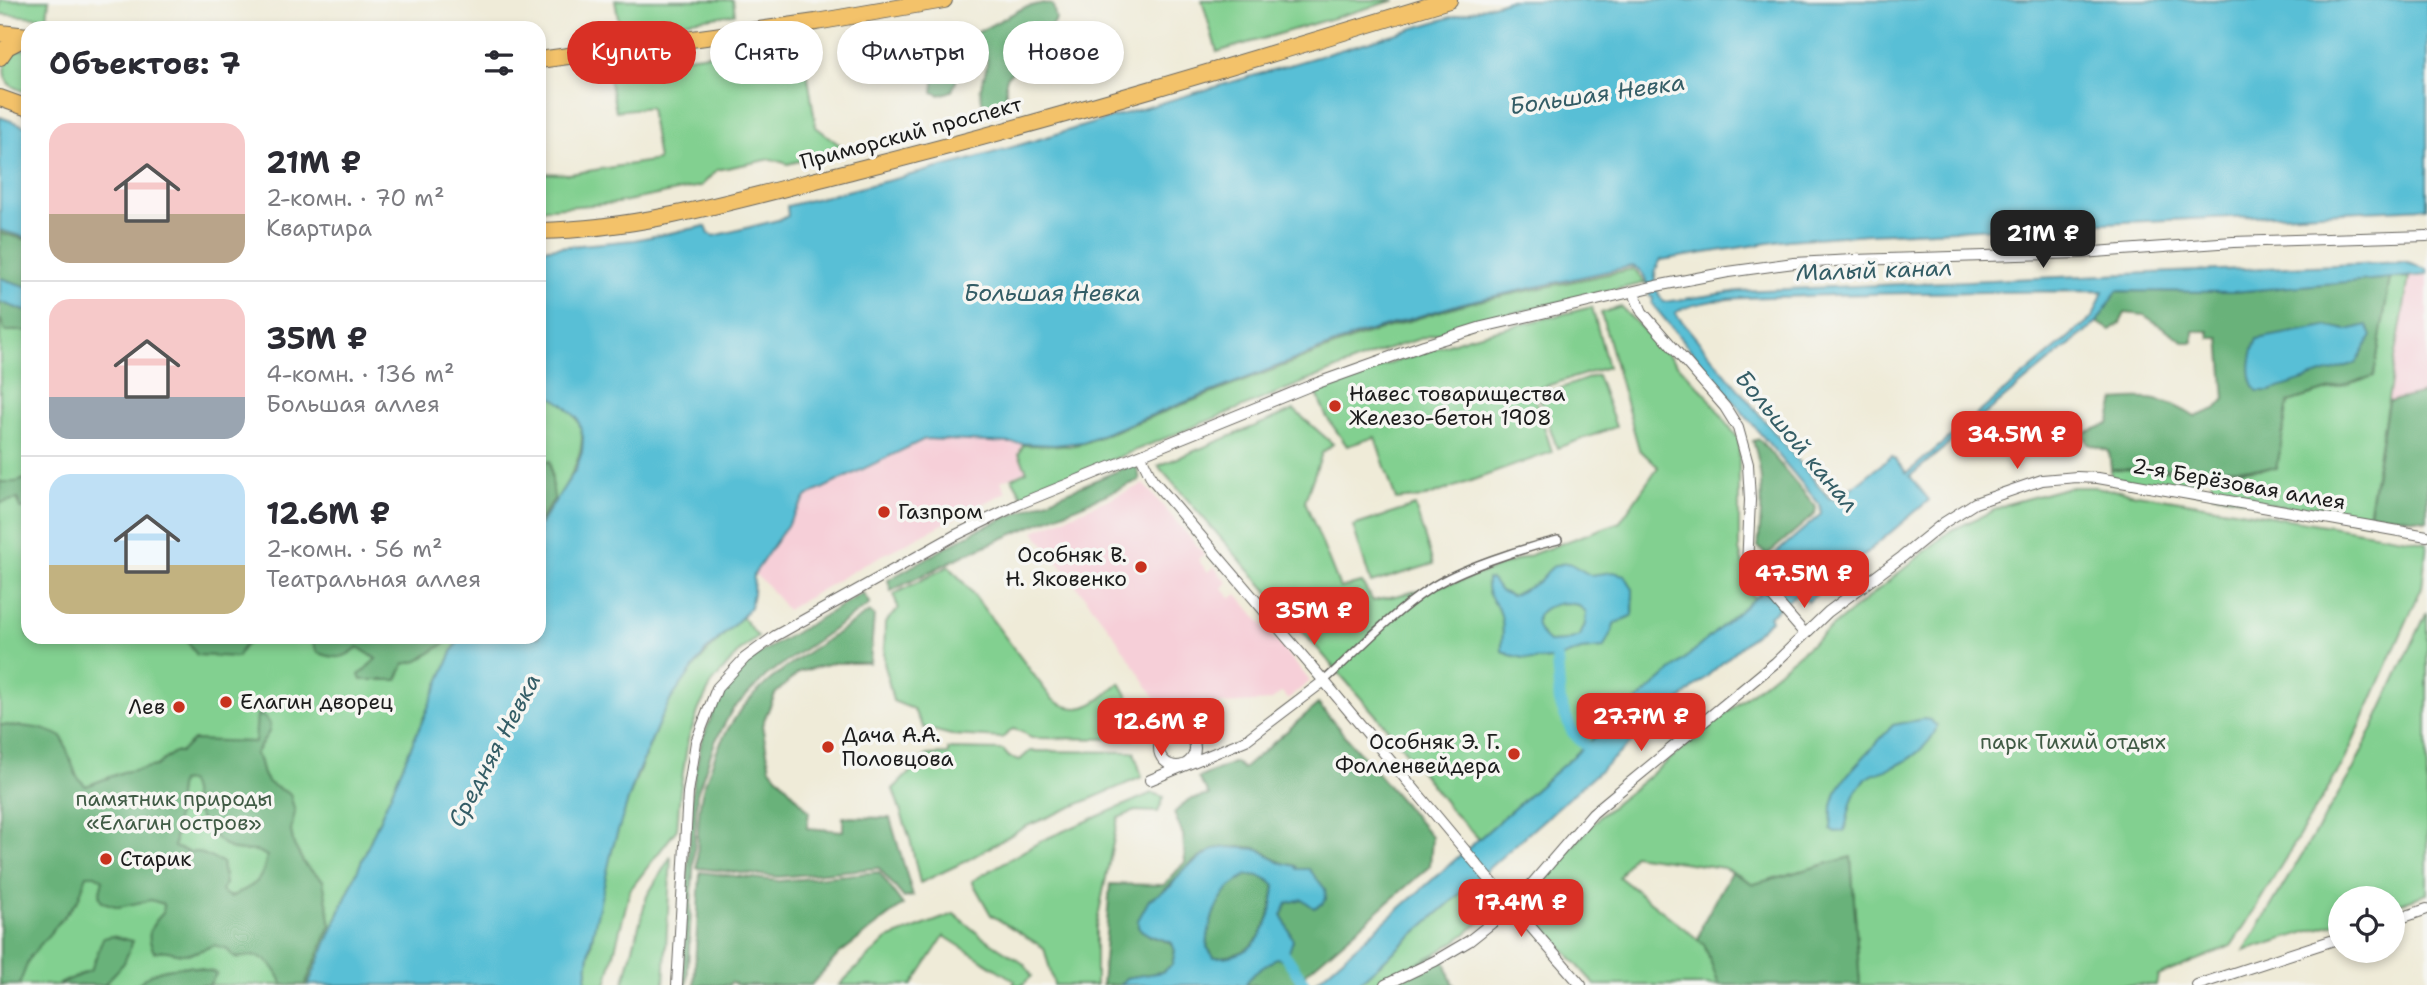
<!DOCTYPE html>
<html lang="ru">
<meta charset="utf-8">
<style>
body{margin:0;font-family:"Shantell Sans",sans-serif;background:#f2f2f3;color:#2b2b33;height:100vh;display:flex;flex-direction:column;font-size:26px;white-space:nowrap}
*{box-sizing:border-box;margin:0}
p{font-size:23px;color:#7c7c81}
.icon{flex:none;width:38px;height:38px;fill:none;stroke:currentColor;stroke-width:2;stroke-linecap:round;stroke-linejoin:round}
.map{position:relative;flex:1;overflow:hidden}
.details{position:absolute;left:21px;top:21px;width:525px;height:623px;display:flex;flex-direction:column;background:#fff;border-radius:21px;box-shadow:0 4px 10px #0003}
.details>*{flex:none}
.guide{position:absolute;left:567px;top:21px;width:665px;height:63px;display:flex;gap:14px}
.buttons{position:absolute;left:2328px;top:886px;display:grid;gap:14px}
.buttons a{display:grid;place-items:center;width:77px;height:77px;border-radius:50%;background:#fff;box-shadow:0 4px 10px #0003;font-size:35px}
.price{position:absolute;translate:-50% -60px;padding:0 16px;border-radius:14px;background:#d93025;color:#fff;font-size:23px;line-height:46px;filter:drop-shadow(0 2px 4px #0008)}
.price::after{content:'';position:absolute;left:50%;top:42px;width:21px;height:16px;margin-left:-10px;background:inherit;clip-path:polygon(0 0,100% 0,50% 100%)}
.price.active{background:#222;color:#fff}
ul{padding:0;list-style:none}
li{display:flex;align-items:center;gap:21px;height:175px;padding:0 28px}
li+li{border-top:2px solid #e1e1e2}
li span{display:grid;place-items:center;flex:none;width:196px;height:140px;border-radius:21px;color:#555}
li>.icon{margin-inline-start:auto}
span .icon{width:84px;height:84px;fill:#fffc;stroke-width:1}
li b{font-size:30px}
h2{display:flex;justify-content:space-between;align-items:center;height:84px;padding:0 28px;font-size:30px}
.tag{padding:0 24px;border-radius:32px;background:#fff;box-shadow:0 4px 10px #0003;font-size:24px;line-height:63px}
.tag.active{background:#d93025;color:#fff}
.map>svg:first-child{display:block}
.built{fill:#f6cfd8}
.green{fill:#82d090;stroke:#4f7656;stroke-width:2}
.forest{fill:#69b27a;stroke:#42674b;stroke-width:2;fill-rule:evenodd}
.water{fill:#59bfd6;stroke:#3a6e79;stroke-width:2;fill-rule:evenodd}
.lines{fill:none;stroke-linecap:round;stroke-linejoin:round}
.canal{stroke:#59bfd6;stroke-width:12}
.pedestrian-casing{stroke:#66645e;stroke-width:10}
.minor-casing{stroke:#66645e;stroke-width:12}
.primary-casing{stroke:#66645e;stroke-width:18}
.pedestrian{stroke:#fff;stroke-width:7}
.minor{stroke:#fff;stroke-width:10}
.primary{stroke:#f3c26a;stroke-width:16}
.poi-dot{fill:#c8321e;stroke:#f6f6f2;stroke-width:2.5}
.labels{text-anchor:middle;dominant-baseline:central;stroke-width:7;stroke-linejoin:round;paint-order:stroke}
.street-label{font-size:21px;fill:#1c1c1c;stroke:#f6f6f2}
.poi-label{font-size:21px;fill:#1c1c1c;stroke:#f6f6f2;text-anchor:start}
.park-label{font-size:21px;fill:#405b45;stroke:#f6f6f2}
.water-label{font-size:23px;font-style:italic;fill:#345d66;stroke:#f6f6f2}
</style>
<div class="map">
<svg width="2427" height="985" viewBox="0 0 2427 985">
<rect width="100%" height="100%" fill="#f6f6f2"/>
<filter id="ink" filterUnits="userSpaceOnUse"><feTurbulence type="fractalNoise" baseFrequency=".0143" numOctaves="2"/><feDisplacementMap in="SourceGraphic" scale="14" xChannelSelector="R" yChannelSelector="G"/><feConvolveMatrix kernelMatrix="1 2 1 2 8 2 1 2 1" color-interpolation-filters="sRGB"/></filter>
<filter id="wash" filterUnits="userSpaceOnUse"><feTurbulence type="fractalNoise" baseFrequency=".00686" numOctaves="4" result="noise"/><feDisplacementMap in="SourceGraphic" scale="28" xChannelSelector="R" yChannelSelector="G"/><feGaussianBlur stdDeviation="1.57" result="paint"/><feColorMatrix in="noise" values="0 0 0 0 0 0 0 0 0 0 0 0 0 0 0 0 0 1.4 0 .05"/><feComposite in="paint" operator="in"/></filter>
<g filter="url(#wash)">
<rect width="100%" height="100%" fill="#efebd8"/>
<path class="built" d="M 2427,277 L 2427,522 L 2369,513 L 2409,278 Z
M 925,439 L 1022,444 L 1018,454 L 1026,470 L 1001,481 L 1006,492 L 865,564 L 787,610 L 767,585 L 754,574 L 807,496 Z
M 1144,484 L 1204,554 L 1198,560 L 1208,572 L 1214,567 L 1227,582 L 1222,588 L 1231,598 L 1237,594 L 1310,681 L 1288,699 L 1282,692 L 1271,701 L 1191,706 L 1166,714 L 1112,632 L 1034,531 Z"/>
<path class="green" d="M 0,0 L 49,0 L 47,18 L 0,14 Z
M 615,0 L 733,0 L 735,14 L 620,30 Z
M 1202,0 L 1395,0 L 1217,52 Z
M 802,40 L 816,127 L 845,149 L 788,164 L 771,159 L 717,170 L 701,186 L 617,203 L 539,209 L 539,173 L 569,174 L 658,160 L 650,107 L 616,111 L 607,69 Z
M 21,49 L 28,50 L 28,93 C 21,90 13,88 8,83 C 0,70 6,53 21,49 Z
M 0,230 L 28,238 L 28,637 L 461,637 L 453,650 L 308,985 L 0,985 Z
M 1632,269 L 1637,272 L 1645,283 C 1552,304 1464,322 1374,354 L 1022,496 L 1012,478 L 1027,471 L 1019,454 L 1023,445 L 1070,446 L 1084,443 L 1361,336 L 1464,304 Z
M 2390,278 L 2409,278 L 2367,521 L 2212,494 L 2212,472 L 2277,468 L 2288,402 L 2374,376 Z
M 1592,307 L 1608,367 L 1533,390 L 1552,452 L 1426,497 L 1396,500 L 1375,437 L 1347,446 L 1326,416 L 1315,389 L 1469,337 Z
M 1621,307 L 1705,393 L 1739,440 L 1739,550 L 1752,596 L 1755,598 L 1479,839 L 1451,810 L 1387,728 L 1158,466 L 1294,410 L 1333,444 L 1322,453 L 1305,501 L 1340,588 L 1362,583 L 1373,601 L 1460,581 L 1620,522 L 1658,467 L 1639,449 L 1601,313 Z
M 1597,375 L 1616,427 L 1557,448 L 1539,396 Z
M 539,389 C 592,414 591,443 563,489 C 556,501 549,515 539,526 Z
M 2111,469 L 2200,472 L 2200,493 L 2111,478 Z
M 2069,487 L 2095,487 L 2427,542 L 2422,587 L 2344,762 L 2245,925 L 2231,946 L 2158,976 L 2156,985 L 1860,985 L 1851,857 L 1754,884 L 1724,868 L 1633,855 L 1619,877 L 1704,944 L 1719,985 L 1595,985 L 1522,902 L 1600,816 L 1950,531 L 2007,504 Z
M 1415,506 L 1433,564 L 1371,583 L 1353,526 Z
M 949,566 L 969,589 L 1052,699 C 1082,719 1096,702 1120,683 L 1139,716 L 1122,731 L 1132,739 L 1031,738 L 1023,732 L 1013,729 L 1002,738 L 951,735 L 924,728 L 913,709 L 893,701 L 884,662 L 885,623 L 898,609 L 894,594 Z
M 2427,612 L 2427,894 L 2392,906 L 2392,898 L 2340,898 L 2340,922 L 2244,951 L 2354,768 Z
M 742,617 L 758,637 L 739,652 L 712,683 L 699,709 L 688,740 L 680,792 L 677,829 L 630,890 L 606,985 L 585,985 C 595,905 615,826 647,752 C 654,734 661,715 672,698 C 691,667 716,642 742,617 Z
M 948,749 L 1003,750 L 1009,757 L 1020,760 L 1030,751 L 1134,752 L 1142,777 L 1027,826 L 964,862 L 920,883 L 910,839 L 893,789 L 927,755 L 948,754 Z
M 1152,793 L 1164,797 L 1158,812 L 1135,811 L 1118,818 L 1096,927 L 1096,985 L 1054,985 L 1044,948 L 991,915 L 972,881 L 1043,840 Z
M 671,856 L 664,985 L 623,985 L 647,896 Z
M 1478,878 L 1502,903 C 1468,934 1445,951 1403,971 C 1384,979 1377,985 1356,985 Z
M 954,914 L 981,936 L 1024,964 L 1032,976 L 1022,985 L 1013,985 L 1015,981 L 944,936 L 912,985 L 839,985 L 887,939 Z"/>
<path class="forest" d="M 1043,3 L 1053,5 L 1056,20 L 1048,29 L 1016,38 L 1014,41 C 1017,54 1021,68 1008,75 L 1006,81 L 1006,110 L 996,114 L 988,112 C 971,87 988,82 987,58 L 975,51 L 964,62 L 952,91 L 940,95 L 933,92 L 935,75 L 930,70 L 913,73 L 907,36 L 927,32 L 971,36 L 1023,8 Z
M 0,233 L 28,240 L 28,287 L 0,278 Z
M 2390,278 L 2374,376 L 2288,402 L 2277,468 L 2111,469 L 2109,451 L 2088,444 L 2083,433 L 2109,424 L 2115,400 C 2149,397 2166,398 2195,417 L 2216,409 L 2225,399 L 2220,338 L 2210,338 L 2209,331 L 2193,331 L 2193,342 L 2185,342 L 2144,315 L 2125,313 L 2120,323 L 2110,330 L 2097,322 L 2117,291 L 2233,292 ZM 2326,326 L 2347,330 L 2356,363 L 2342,367 Z
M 0,302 L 28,312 L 28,331 L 5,331 L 0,318 Z
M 2427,392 L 2427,520 L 2369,513 L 2388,402 Z
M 1759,439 L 1816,507 L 1815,514 L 1767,555 L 1758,547 C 1762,511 1765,476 1753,441 Z
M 550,461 L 554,499 L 539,522 L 539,464 Z
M 1136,463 L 1140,480 L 966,554 L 891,591 L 888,580 L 977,530 Z
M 28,478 L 28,508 L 20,509 L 18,499 L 0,503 L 0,482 L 16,482 Z
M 863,593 L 870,604 L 767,675 L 732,710 L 715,742 L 697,794 L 687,985 L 682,985 L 692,791 L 701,743 L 723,688 L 757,655 Z
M 869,612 L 874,616 L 870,663 L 832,663 L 799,672 L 775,694 L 762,725 L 770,768 L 809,811 L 807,828 L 843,831 L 843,817 L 890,818 L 913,896 L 904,898 L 879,868 L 778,877 L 697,868 C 698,846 697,821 701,798 C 702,788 707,777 711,767 C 737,685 803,658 869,612 Z
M 184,637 L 271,637 C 254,641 245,639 238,657 L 197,655 Z
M 305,637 L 447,637 L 445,643 L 418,661 L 404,664 L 397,680 L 361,680 L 359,675 L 376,659 L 358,647 C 343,660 337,659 318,653 L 312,641 Z
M 1318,704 L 1432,837 L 1430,866 L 1292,985 L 1245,985 C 1257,965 1280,959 1293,940 L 1282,915 L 1287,903 L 1302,899 L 1296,869 L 1296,866 C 1291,865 1285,864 1280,862 C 1272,858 1265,850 1256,848 C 1229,844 1200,852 1182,872 C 1170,885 1165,892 1149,900 L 1150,936 L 1172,943 L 1175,951 L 1172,965 L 1162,972 L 1126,978 L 1120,985 L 1102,985 L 1110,884 L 1164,885 L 1185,862 L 1183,835 L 1174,813 L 1188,800 L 1209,795 L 1198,778 L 1235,762 L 1243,769 Z
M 257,714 L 264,717 L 270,724 L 269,732 L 255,754 C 261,761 260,763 262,771 C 265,785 279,788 290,794 L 295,812 L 291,831 L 294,845 L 305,865 L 323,880 L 331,925 L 305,985 L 283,985 C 273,961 262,952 235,958 L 227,949 L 214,945 C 205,949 194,954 184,954 C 171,954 170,948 154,952 C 145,934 150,926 163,913 L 163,904 L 151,900 L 119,907 L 102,902 L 99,895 L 103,880 L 95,875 L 87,875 L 78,900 L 30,957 L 19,985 L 0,985 L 0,725 C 22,726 43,726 62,737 L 77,777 L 86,786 L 123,772 L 156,766 L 174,752 L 181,752 L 193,740 L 255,742 ZM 188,781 C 193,789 192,797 195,807 C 198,820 222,848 235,850 C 249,853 253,847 267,856 C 262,884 254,885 230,897 L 221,891 L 225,884 L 222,862 L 198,852 L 189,852 L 174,847 C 177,825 176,804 180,782 Z
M 1851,857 L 1860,985 L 1719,985 L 1704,944 L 1698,940 L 1703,923 L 1731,872 L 1754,884 Z
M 700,872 L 779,881 L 879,872 L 903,905 L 839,954 L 811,985 L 738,985 L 731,982 L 729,985 L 694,985 Z
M 1247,875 C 1259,875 1267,877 1275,886 C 1270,925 1259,958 1214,957 L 1207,947 C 1209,916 1219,891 1247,875 Z
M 112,936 L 133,941 L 124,963 L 104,985 L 57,985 L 91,970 L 103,938 Z
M 1433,956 L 1442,957 C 1449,965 1447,976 1454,985 L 1387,985 L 1382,980 Z
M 189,966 L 217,973 L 209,985 L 137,985 C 152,969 168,968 189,966 Z"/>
<path class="water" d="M 1509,0 L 2427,0 L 2427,208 L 1869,234 L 1788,240 L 1661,260 C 1651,273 1654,290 1664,302 L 1739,291 L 2404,262 L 2427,269 L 2427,275 L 2233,292 L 2117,291 L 2097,322 L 1910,476 L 1929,500 L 1808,602 L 1802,596 L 1795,595 L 1769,616 L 1771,620 L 1356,985 L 1312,985 L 1776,579 L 1778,571 L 1769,559 L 1821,514 L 1820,505 L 1652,304 L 1653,297 L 1650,297 C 1647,284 1646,271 1632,266 L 1463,303 L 1360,334 L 1083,442 L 1054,445 L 925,439 L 807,496 L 754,574 L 753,593 L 750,607 L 742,617 L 705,652 L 671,699 L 660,720 L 636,776 L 613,846 L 590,946 L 585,985 L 308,985 L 453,650 L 461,637 L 539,637 L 539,526 L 576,469 L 582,452 L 583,437 L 578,419 L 563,404 L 539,389 L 539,249 L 634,240 L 706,226 L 709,234 L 714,236 L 782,219 L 788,216 L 787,206 L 962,162 ZM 2103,291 L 2093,317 L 1907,473 L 1892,456 L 1836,500 L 1829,498 L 1675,313 C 1701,295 1771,298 1805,296 C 1904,292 2004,292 2103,291 Z
M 0,117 L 28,127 L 28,238 L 0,230 Z
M 0,278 L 28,287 L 28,312 L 0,302 Z
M 2367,325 L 2372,336 L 2356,363 L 2270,391 L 2257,391 C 2246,376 2250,355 2257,339 L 2326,326 L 2347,330 Z
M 1569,563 L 1590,575 L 1613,572 L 1625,575 L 1633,589 L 1633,615 L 1614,624 C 1613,633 1606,639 1604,648 L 1581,650 L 1557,659 L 1532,660 L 1510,655 L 1502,651 C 1501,639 1505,629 1501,616 C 1498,601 1485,600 1487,579 L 1492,580 L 1500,591 L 1512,596 C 1521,590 1531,588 1539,581 C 1551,569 1550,564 1569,563 ZM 1566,603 L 1578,605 L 1586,613 L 1585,624 L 1580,636 L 1565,641 L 1549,642 C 1525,622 1539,605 1566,603 Z
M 1923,719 L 1930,720 L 1937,726 C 1932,745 1906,763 1889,769 C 1877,773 1868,775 1860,785 C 1849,799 1850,815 1844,831 L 1835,832 L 1831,829 L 1832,805 L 1836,792 L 1848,774 L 1893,725 Z
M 1227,847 L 1259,849 L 1279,862 L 1296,866 L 1297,869 L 1309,869 L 1325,889 L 1326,899 L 1322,904 L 1314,908 L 1302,899 L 1287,903 L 1282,915 L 1293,940 L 1287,958 L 1285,960 L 1276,958 C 1264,968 1253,971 1245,985 L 1120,985 L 1126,978 L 1162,972 L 1172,965 L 1175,951 L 1172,943 C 1160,937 1148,938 1138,927 L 1138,920 L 1149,900 L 1170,887 L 1183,870 L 1214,849 ZM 1247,875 C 1259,875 1267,877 1275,886 C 1271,924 1259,959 1214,957 L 1207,947 C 1209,916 1219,890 1247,875 Z"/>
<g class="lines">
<path class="canal" d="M 1557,659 L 1560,703 L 1572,731 L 1595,755
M 1287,958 L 1305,985"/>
</g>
</g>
<g filter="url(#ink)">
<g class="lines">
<defs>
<path id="pedestrian" d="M 1324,681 C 1358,650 1390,615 1429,589 C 1458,569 1523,548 1558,540"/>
<path id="minor" d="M 1634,293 L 1642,312 L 1725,407 L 1738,428 L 1748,464 L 1750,500 L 1747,567 L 1805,634
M 1141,456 L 1152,479 L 1324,681 L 1484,873 L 1581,985
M1159 748a18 18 0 1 1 36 0a18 18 0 1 1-36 0Z
M 1150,780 L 1246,740 L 1324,681
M 2392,921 L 2427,909
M 677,985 L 688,793 L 696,742 L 717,688 L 745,658 L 775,636 L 954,536 L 1019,504 L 1312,385 L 1424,345 L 1482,327 L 1656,286 L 1728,272 L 1794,263 L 1854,260 L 2081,253 L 2233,242 L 2427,236
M 1385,985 L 1435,961 L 1469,941 L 1513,906 L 1593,813 L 1775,663 L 1828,612 L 1902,557 L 1945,522 L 1975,503 L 2042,480 L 2077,477 L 2098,478 L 2427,536
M 2197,985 L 2340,938"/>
<path id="primary" d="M 0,33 L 28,36
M 0,57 L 7,47 L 28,36
M 539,60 L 816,22 L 944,0
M 0,98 L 28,108
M 539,231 C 646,229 752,196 855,170 C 1055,120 1252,60 1449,0"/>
</defs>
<use href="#pedestrian" class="pedestrian-casing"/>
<use href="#minor" class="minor-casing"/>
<use href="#primary" class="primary-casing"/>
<use href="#pedestrian" class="pedestrian"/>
<use href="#minor" class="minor"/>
<use href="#primary" class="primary"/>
</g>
</g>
<g class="poi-dot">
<circle cx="1335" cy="406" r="7"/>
<circle cx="884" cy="512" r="7"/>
<circle cx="1141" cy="567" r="7"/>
<circle cx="226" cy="702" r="7"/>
<circle cx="179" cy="707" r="7"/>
<circle cx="828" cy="747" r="7"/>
<circle cx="1514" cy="754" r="7"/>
<circle cx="106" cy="859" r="7"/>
</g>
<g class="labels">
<g class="street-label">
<text transform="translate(911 133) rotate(-15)">Приморский проспект</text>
<text transform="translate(2239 484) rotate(10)">2-я Берёзовая аллея</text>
</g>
<g class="poi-label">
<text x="1349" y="394">Навес товарищества<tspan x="1349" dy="24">Железо-бетон 1908</tspan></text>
<text x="898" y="512">Газпром</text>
<text x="1127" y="555" text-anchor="end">Особняк В.<tspan x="1127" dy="24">Н. Яковенко</tspan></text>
<text x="240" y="702">Елагин дворец</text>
<text x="165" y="707" text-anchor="end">Лев</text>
<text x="842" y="735">Дача А.А.<tspan x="842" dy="24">Половцова</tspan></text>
<text x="1500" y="742" text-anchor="end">Особняк Э. Г.<tspan x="1500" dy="24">Фолленвейдера</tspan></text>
<text x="120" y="859">Старик</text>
</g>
<g class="park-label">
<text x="2073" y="742">парк Тихий отдых</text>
<text x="174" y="799">памятник природы<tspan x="174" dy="24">«Елагин остров»</tspan></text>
</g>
<g class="water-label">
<text transform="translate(1597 94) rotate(-8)">Большая Невка</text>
<text transform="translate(1874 270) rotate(-2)">Малый канал</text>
<text x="1052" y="293">Большая Невка</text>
<text transform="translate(1797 441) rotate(50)">Большой канал</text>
<text transform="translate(494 750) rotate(-62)">Средняя Невка</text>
</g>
</g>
</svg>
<div class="buttons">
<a><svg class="icon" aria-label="locate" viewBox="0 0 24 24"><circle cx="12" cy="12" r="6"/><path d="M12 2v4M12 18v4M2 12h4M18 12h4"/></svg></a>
</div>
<b class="price active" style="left:2043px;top:270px">21M ₽</b>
<b class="price" style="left:2017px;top:471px">34.5M ₽</b>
<b class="price" style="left:1804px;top:610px">47.5M ₽</b>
<b class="price" style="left:1314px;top:647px">35M ₽</b>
<b class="price" style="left:1641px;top:753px">27.7M ₽</b>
<b class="price" style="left:1161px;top:758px">12.6M ₽</b>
<b class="price" style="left:1521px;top:939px">17.4M ₽</b>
<div class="guide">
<a class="tag active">Купить</a>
<a class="tag">Снять</a>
<a class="tag">Фильтры</a>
<a class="tag">Новое</a>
</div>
<section class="details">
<h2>Объектов: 7<svg class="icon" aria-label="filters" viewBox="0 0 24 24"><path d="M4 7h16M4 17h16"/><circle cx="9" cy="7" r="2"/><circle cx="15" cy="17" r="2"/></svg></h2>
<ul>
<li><span style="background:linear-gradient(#f6c9c9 65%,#b9a48a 0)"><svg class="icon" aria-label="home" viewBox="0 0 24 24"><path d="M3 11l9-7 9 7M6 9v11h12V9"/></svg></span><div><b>21M ₽</b><p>2-комн. · 70 m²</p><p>Квартира</p></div></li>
<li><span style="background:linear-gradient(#f6c9c9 70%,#9aa5b1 0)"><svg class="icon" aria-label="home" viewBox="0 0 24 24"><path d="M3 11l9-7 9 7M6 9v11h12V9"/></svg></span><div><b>35M ₽</b><p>4-комн. · 136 m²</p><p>Большая аллея</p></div></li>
<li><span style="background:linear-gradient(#bfe0f5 65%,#c2b280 0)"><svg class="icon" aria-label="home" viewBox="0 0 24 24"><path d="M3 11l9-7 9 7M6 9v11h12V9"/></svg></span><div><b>12.6M ₽</b><p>2-комн. · 56 m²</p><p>Театральная аллея</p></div></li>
</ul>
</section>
</div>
